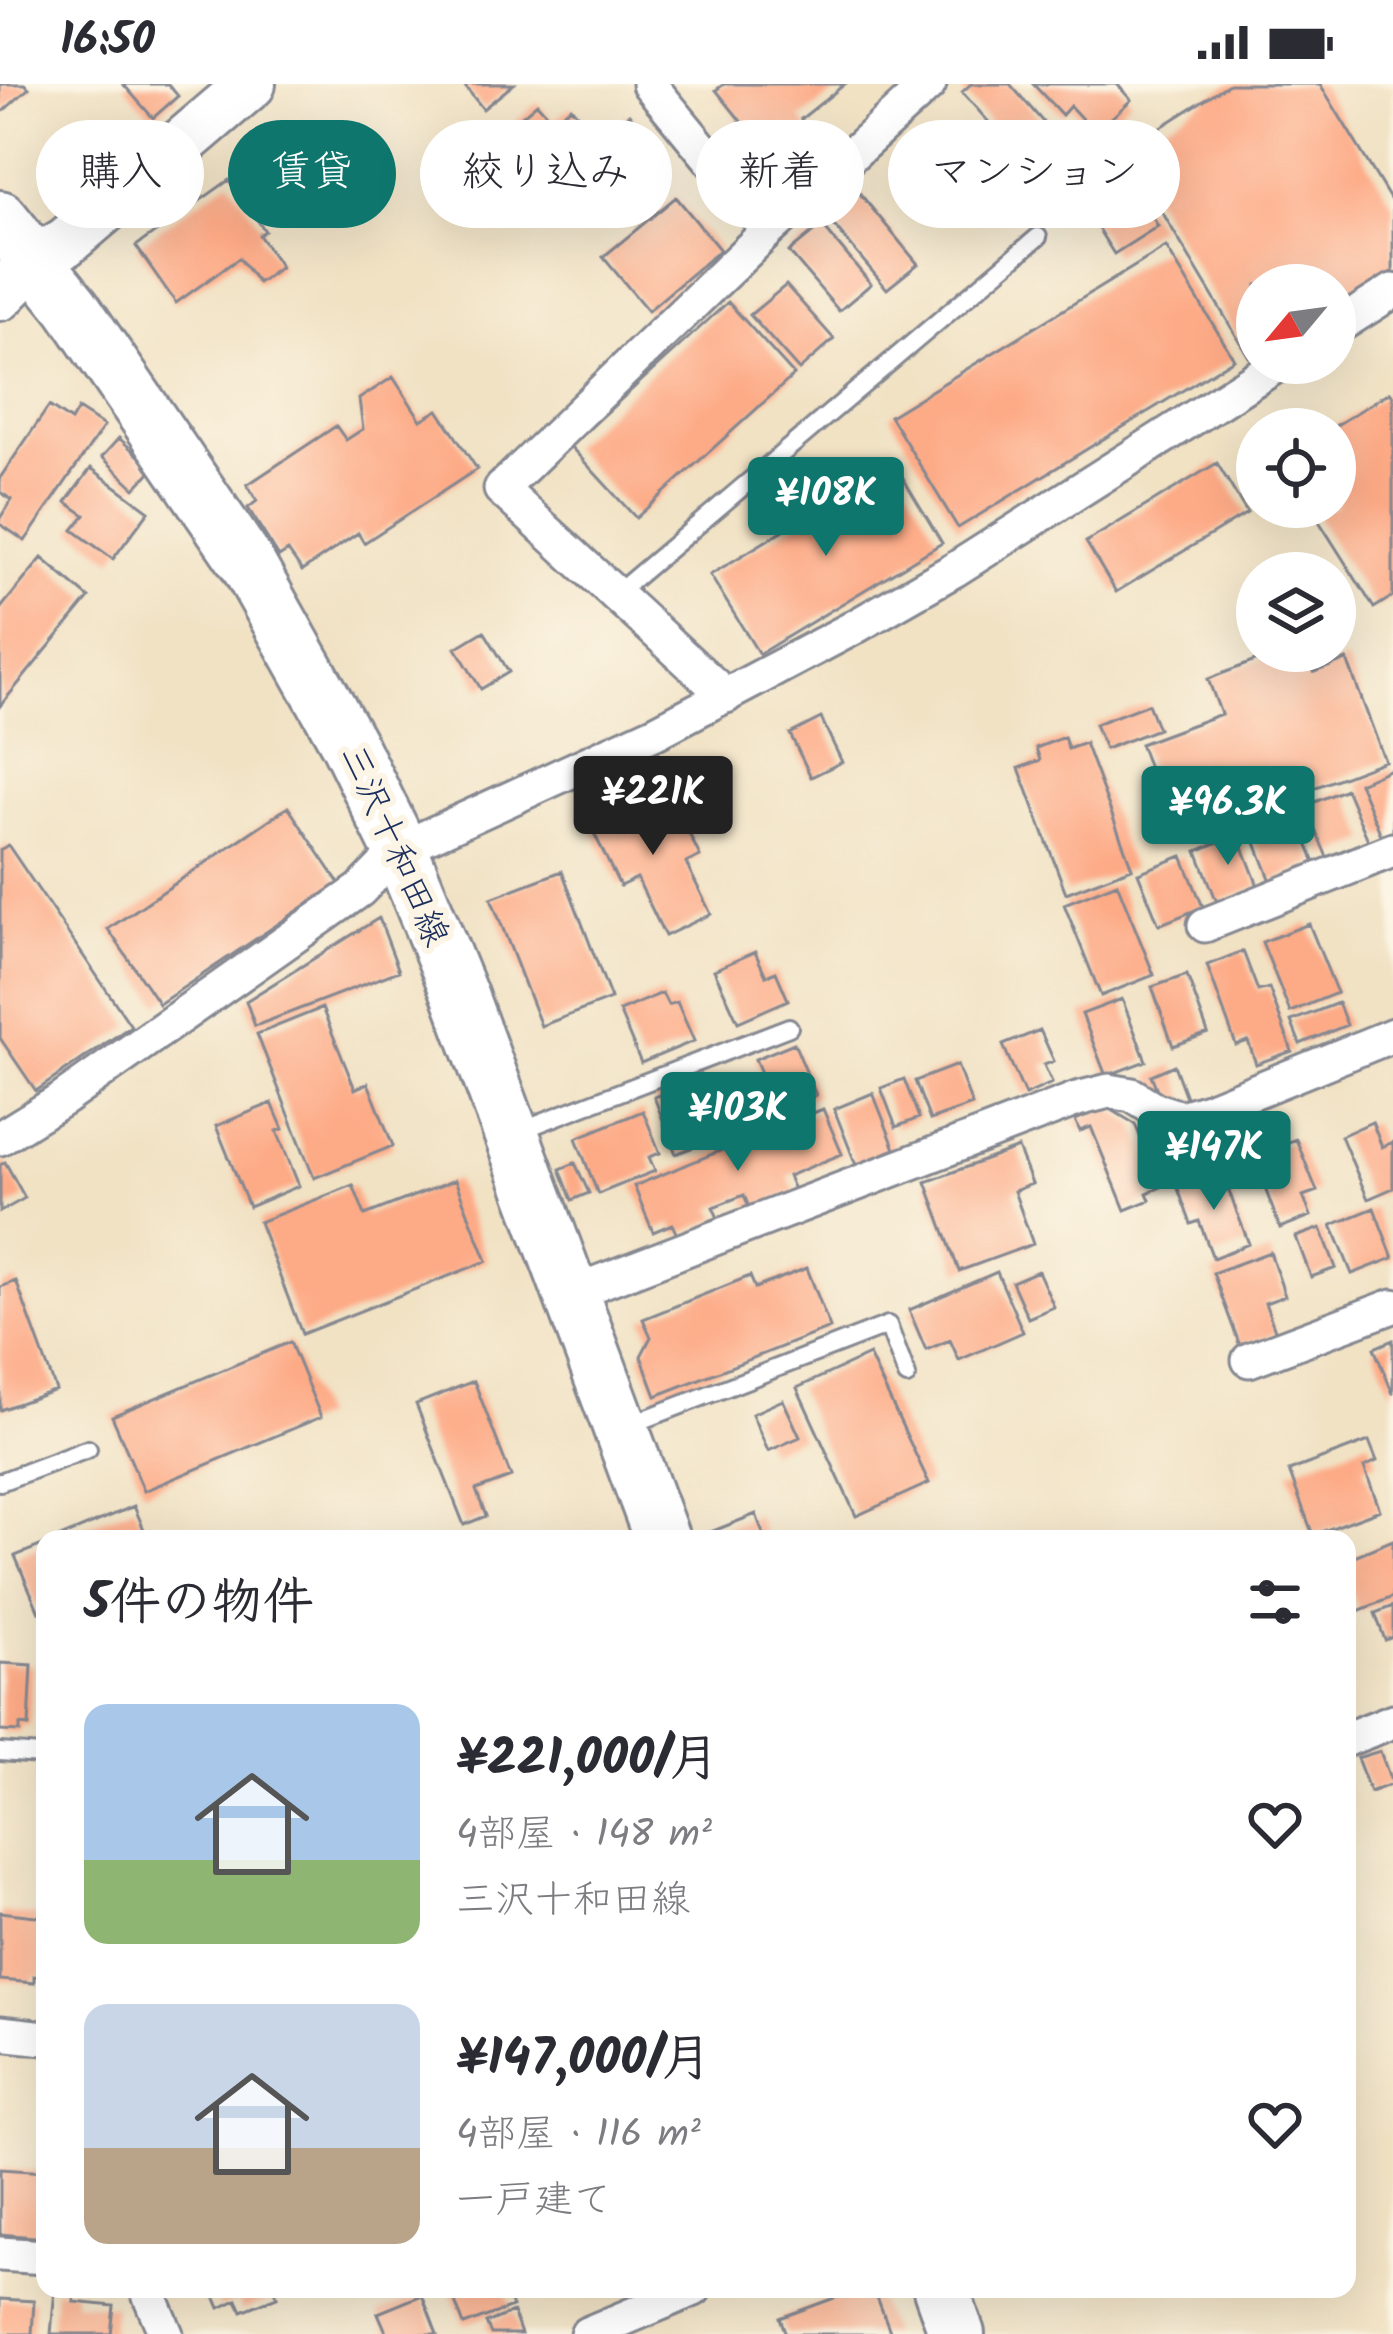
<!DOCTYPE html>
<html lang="ja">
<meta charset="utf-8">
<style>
body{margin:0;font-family:Kalam,"Klee One",sans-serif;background:#f2f2f3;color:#2b2b33;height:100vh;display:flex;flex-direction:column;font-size:45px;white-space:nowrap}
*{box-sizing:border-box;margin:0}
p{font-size:39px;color:#7c7c81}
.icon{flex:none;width:66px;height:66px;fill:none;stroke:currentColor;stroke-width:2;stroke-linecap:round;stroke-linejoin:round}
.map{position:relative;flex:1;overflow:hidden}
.details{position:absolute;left:36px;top:1446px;width:1320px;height:768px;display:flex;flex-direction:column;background:#fff;border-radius:24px;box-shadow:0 12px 48px #0002}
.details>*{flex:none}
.guide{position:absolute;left:36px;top:36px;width:1323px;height:108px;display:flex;gap:24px}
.needle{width:78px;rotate:241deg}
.buttons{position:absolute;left:1236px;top:180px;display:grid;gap:24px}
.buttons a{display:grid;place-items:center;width:120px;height:120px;border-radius:50%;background:#fff;box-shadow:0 12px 48px #0002;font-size:60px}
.price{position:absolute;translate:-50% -102px;padding:0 27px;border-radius:12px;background:#0f766e;color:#fff;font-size:39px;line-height:78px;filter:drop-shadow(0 3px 6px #0008)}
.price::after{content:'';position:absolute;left:50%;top:72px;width:36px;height:27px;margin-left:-18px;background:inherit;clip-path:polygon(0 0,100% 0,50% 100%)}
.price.selected{background:#222;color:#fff}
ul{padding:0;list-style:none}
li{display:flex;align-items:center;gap:36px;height:300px;padding:0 48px}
li span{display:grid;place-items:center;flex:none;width:336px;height:240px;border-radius:24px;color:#555}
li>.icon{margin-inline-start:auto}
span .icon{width:144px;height:144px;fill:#fffc;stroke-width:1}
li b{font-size:51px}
h2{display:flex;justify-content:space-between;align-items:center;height:144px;padding:0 48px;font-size:51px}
.chip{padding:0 42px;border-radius:54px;background:#fff;box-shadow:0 12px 48px #0002;font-size:42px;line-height:108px}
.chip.selected{background:#0f766e;color:#fff}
.status{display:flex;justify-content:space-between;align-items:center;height:84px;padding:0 60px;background:#fff;direction:ltr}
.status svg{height:33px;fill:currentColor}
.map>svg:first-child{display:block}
.building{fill:#fdaa86}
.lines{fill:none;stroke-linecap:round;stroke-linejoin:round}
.lane-casing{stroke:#868891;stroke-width:22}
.street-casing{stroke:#868891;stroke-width:39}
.secondary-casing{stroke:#868891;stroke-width:54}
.primary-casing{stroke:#868891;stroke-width:60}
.lane{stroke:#fff;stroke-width:16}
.street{stroke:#fff;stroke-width:33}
.secondary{stroke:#fff;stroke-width:48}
.primary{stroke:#fff;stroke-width:54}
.labels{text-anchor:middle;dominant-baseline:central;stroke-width:12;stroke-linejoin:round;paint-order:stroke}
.street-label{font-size:36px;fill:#1b2f5e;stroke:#fcf5e5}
</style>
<div class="status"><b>16:50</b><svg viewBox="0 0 49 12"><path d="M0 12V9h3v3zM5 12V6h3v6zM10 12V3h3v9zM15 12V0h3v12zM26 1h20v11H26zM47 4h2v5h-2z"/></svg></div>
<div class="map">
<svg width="1393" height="2250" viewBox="0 0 1393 2250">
<rect width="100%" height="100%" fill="#fcf5e5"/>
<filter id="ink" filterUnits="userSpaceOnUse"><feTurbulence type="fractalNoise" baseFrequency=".00833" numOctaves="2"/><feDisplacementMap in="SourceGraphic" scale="24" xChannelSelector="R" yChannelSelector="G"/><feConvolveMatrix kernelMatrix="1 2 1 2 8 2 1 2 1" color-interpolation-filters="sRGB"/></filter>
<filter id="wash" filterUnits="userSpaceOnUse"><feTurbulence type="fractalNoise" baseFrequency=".004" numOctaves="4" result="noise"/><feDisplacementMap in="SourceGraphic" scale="48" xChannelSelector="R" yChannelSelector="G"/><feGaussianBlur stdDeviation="2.7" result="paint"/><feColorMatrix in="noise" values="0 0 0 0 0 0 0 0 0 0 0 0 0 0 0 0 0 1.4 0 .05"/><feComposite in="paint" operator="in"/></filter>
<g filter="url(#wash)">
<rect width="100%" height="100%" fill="#f1e2c4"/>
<g id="blocks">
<path class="building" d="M 0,0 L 25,0 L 29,4 L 0,30 Z
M 123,0 L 168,0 L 178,12 L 153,34 Z
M 463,0 L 514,0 L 483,25 Z
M 724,0 L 845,0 L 801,35 L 809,46 L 772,76 L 716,6 Z
M 971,0 L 1010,0 L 1056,53 L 1026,80 L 962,8 Z
M 1033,0 L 1117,0 L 1131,16 L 1095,49 L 1070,22 L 1062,31 Z
M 1229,0 L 1320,0 L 1393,120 L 1393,187 L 1335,222 L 1335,201 L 1257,201 L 1257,269 L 1249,273 L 1125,66 Z
M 537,19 L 553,37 L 571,23 L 598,55 L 629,30 L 661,67 L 577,138 L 502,49 Z
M 1111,69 L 1158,142 L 1114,170 L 1068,97 Z
M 229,96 L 265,147 L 259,151 L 281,183 L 258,199 L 239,174 L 176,219 L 136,162 Z
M 857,106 L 918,180 L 887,205 L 826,132 Z
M 676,113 L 720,166 L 648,227 L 603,173 Z
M 822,141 L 871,200 L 839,227 L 789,168 Z
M 1166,163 L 1234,275 L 958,444 L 890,332 Z
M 786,201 L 834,255 L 799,286 L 750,231 Z
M 728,218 L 794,291 L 636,434 L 570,362 Z
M 393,293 L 421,336 L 438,326 L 477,385 L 364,459 L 358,449 L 302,487 L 288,467 L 279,473 L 248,424 L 257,417 L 247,401 L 336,342 L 346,356 L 363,345 L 359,315 Z
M 1390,308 L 1393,313 L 1393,512 L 1374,524 L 1310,423 L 1335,423 L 1335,342 Z
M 49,322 L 71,337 L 78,325 L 104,342 L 25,457 L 0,440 L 0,434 L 12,416 L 0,408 L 0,394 Z
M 119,354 L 153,385 L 135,404 L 102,373 Z
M 894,379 L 942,459 L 759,570 L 710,491 Z
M 1217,379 L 1247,429 L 1116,508 L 1086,458 Z
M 91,384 L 149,427 L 113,475 L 73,446 L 85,431 L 66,418 Z
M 42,474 L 89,514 L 0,622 L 0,525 Z
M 484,547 L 509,588 L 481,605 L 456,564 Z
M 1281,567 L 1305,567 L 1314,588 L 1347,576 L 1385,677 L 1176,756 L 1140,660 L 1221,630 L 1208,595 Z
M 1148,620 L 1158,645 L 1105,665 L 1095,640 Z
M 821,634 L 842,678 L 811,693 L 790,650 Z
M 1064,653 L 1068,665 L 1085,659 L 1132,784 L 1066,809 L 1019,684 L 1040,676 L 1036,664 Z
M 1393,684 L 1393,749 L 1382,753 L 1359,699 Z
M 1346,705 L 1368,756 L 1327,773 L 1305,722 Z
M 650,707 L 661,727 L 675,721 L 700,772 L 686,779 L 711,830 L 665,852 L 637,794 L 620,802 L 588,737 Z
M 288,723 L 339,799 L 159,920 L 108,845 Z
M 1294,728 L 1315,779 L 1271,797 L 1251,746 Z
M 1238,750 L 1258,802 L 1217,818 L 1197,767 Z
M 8,761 L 131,942 L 36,1007 L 0,954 L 0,766 Z
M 1182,772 L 1203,823 L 1159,841 L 1138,789 Z
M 562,787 L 611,915 L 541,942 L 491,814 Z
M 1117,799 L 1154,891 L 1101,912 L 1064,820 Z
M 379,834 L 399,887 L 255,942 L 246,917 Z
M 1309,840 L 1337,909 L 1290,928 L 1262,858 Z
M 1243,867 L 1258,907 L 1269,904 L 1292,967 L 1256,980 L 1248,957 L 1236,961 L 1207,881 Z
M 755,868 L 766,892 L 776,888 L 788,916 L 738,938 L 714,886 Z
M 1187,891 L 1208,949 L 1173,962 L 1152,903 Z
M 662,909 L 668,921 L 677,918 L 694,957 L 641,979 L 619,927 Z
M 1122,915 L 1146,977 L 1106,992 L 1082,930 Z
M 1338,919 L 1347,941 L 1300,960 L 1291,937 Z
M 322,924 L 355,1005 L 368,999 L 393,1062 L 314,1094 L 257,950 Z
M 1040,946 L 1054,977 L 1044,981 L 1052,999 L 1025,1011 L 1003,961 Z
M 794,959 L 816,1011 L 778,1028 L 755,975 Z
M 957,981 L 972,1021 L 930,1036 L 915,997 Z
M 1174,981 L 1187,1016 L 1175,1021 L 1160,1013 L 1151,991 Z
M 904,995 L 919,1034 L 896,1043 L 881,1004 Z
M 698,997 L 719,1053 L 676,1070 L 654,1013 Z
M 873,1009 L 895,1065 L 856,1081 L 834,1025 Z
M 272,1019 L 283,1045 L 277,1047 L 299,1102 L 249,1123 L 216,1042 Z
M 1107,1023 L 1135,1040 L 1161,1103 L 1147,1109 L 1150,1116 L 1125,1126 L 1091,1043 L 1080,1047 L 1075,1036 Z
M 823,1025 L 842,1070 L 788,1092 L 795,1108 L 750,1126 L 744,1111 L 713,1123 L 718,1134 L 677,1151 L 672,1140 L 653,1148 L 634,1102 Z
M 1258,1025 L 1268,1051 L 1248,1058 L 1238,1033 Z
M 643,1027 L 660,1069 L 649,1073 L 655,1087 L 598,1110 L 576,1054 Z
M 1372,1038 L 1382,1063 L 1393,1058 L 1393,1104 L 1368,1115 L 1341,1052 Z
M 1296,1055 L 1317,1107 L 1303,1112 L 1311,1132 L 1280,1144 L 1253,1072 Z
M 1018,1064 L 1032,1100 L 1014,1107 L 1033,1160 L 959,1187 L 926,1098 Z
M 5,1078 L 25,1114 L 0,1128 L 0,1081 Z
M 575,1079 L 589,1109 L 572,1116 L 560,1085 Z
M 1221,1086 L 1249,1160 L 1213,1174 L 1199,1137 L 1191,1140 L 1177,1102 Z
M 455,1096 L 487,1177 L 302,1250 L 259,1138 L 353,1101 L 365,1131 Z
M 1374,1124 L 1393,1174 L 1352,1190 L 1332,1141 Z
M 1321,1144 L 1336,1184 L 1311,1193 L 1296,1153 Z
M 1270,1168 L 1285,1212 L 1265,1219 L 1276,1249 L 1240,1262 L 1213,1189 Z
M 807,1184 L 830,1244 L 656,1312 L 641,1272 L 651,1253 L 643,1235 L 750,1192 L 755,1204 Z
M 1038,1187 L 1054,1223 L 1028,1234 L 1012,1198 Z
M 997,1188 L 1023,1248 L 959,1276 L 950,1256 L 926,1266 L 909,1226 Z
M 16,1197 L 56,1306 L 0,1326 L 0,1203 Z
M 1393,1256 L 1393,1310 L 1374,1264 Z
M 290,1258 L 321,1333 L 144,1407 L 112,1332 Z
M 869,1271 L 929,1399 L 856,1432 L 797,1304 Z
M 474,1297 L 511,1393 L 476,1406 L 486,1432 L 464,1441 L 416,1320 Z
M 783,1316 L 800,1353 L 768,1367 L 752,1330 Z
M 1369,1357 L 1377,1377 L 1364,1383 L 1380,1426 L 1313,1451 L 1289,1387 Z
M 134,1422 L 148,1455 L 56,1455 Z
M 756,1430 L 765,1455 L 693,1455 Z
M 1393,1456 L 1393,1513 L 1358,1527 L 1347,1499 L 1347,1475 Z
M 45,1460 L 45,1525 L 39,1528 L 15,1472 Z
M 1393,1522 L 1393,1553 L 1385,1556 L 1375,1529 Z
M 0,1579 L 32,1581 L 29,1642 L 20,1641 L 20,1648 L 0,1647 Z
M 1380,1667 L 1392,1700 L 1370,1708 L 1357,1674 Z
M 0,1828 L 45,1833 L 45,1894 L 34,1892 L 34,1899 L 0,1896 Z
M 0,2085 L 45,2088 L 45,2154 L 0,2150 Z
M 55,2205 L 75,2207 L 74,2218 L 114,2222 L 111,2250 L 51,2250 Z
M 212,2205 L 274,2205 L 277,2213 L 242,2227 L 237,2216 L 220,2224 Z
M 450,2205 L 505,2205 L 512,2223 L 464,2241 Z
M 834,2205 L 874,2205 L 891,2250 L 786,2250 L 780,2234 L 837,2213 Z
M 422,2211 L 437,2250 L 387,2250 L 378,2229 Z
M 0,2215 L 34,2217 L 32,2250 L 0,2250 Z
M 513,2228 L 521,2250 L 491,2250 L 486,2239 Z"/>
</g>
</g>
<g filter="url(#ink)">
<use href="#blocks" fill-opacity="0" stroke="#868891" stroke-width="3"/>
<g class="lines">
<defs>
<path id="lane" d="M 616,510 L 1038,153
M 516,1048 L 789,943
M 627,1342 L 888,1241 L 907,1292
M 0,1398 L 88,1365
M 0,1668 L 41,1671"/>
<path id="street" d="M 649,0 L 769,146
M 1335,244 L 1393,207
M 726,612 L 501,405 L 769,146 L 929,0
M 1205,841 L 1393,766
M 0,1054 L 63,1015 L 360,806 L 400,765 L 656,648 L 851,545 L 954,486 L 1280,279
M 569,1210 L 1077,1015 L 1109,1007 L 1132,1011 L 1156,1026 L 1181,1034 L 1208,1026 L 1393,951
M 1249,1276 L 1393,1222
M 1347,1655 L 1393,1637
M 0,1949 L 45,1954
M 0,2170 L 45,2173
M 147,2205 L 166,2250
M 587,2250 L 694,2205"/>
<path id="secondary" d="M 0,212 L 34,177 L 66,158 L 251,0"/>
<path id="primary" d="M 0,134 L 72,223 L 247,479 L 348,659 L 400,765 L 459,909 L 662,1455
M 941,2205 L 957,2250"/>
</defs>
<use href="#lane" class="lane-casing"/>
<use href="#street" class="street-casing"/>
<use href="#secondary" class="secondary-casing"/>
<use href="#primary" class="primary-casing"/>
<use href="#lane" class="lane"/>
<use href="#street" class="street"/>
<use href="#secondary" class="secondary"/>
<use href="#primary" class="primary"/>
</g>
</g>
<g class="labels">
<g class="street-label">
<text transform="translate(393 762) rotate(66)">三沢十和田線</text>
</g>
</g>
</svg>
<div class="buttons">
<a><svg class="needle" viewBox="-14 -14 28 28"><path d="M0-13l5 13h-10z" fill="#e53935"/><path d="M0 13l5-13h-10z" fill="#7c7c81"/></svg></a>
<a><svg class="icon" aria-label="locate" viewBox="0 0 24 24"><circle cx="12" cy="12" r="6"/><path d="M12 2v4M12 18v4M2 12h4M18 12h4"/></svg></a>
<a><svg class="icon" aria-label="layers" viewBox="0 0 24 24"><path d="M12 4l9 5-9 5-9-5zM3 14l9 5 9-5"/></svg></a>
</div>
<b class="price" style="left:826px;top:475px">¥108K</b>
<b class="price selected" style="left:653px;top:774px">¥221K</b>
<b class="price" style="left:1228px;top:784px">¥96.3K</b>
<b class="price" style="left:738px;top:1090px">¥103K</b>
<b class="price" style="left:1214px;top:1129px">¥147K</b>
<div class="guide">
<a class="chip">購入</a>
<a class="chip selected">賃貸</a>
<a class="chip">絞り込み</a>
<a class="chip">新着</a>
<a class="chip">マンション</a>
</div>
<section class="details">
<h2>5件の物件<svg class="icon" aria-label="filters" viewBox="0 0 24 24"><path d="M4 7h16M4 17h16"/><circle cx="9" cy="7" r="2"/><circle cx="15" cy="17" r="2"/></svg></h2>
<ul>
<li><span style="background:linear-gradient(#a9c7e8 65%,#8fb573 0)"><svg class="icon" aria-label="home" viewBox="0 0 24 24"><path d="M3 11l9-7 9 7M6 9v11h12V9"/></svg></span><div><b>¥221,000/月</b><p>4部屋 · 148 m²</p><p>三沢十和田線</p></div><svg class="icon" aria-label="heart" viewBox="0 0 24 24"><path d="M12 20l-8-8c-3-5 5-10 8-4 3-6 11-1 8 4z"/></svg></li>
<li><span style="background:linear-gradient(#c9d6e8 60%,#b9a48a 0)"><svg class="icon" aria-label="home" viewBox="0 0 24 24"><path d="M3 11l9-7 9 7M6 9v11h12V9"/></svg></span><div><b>¥147,000/月</b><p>4部屋 · 116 m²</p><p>一戸建て</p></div><svg class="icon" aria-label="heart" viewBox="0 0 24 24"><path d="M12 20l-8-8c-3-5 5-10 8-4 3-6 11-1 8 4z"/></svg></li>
</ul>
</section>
</div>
